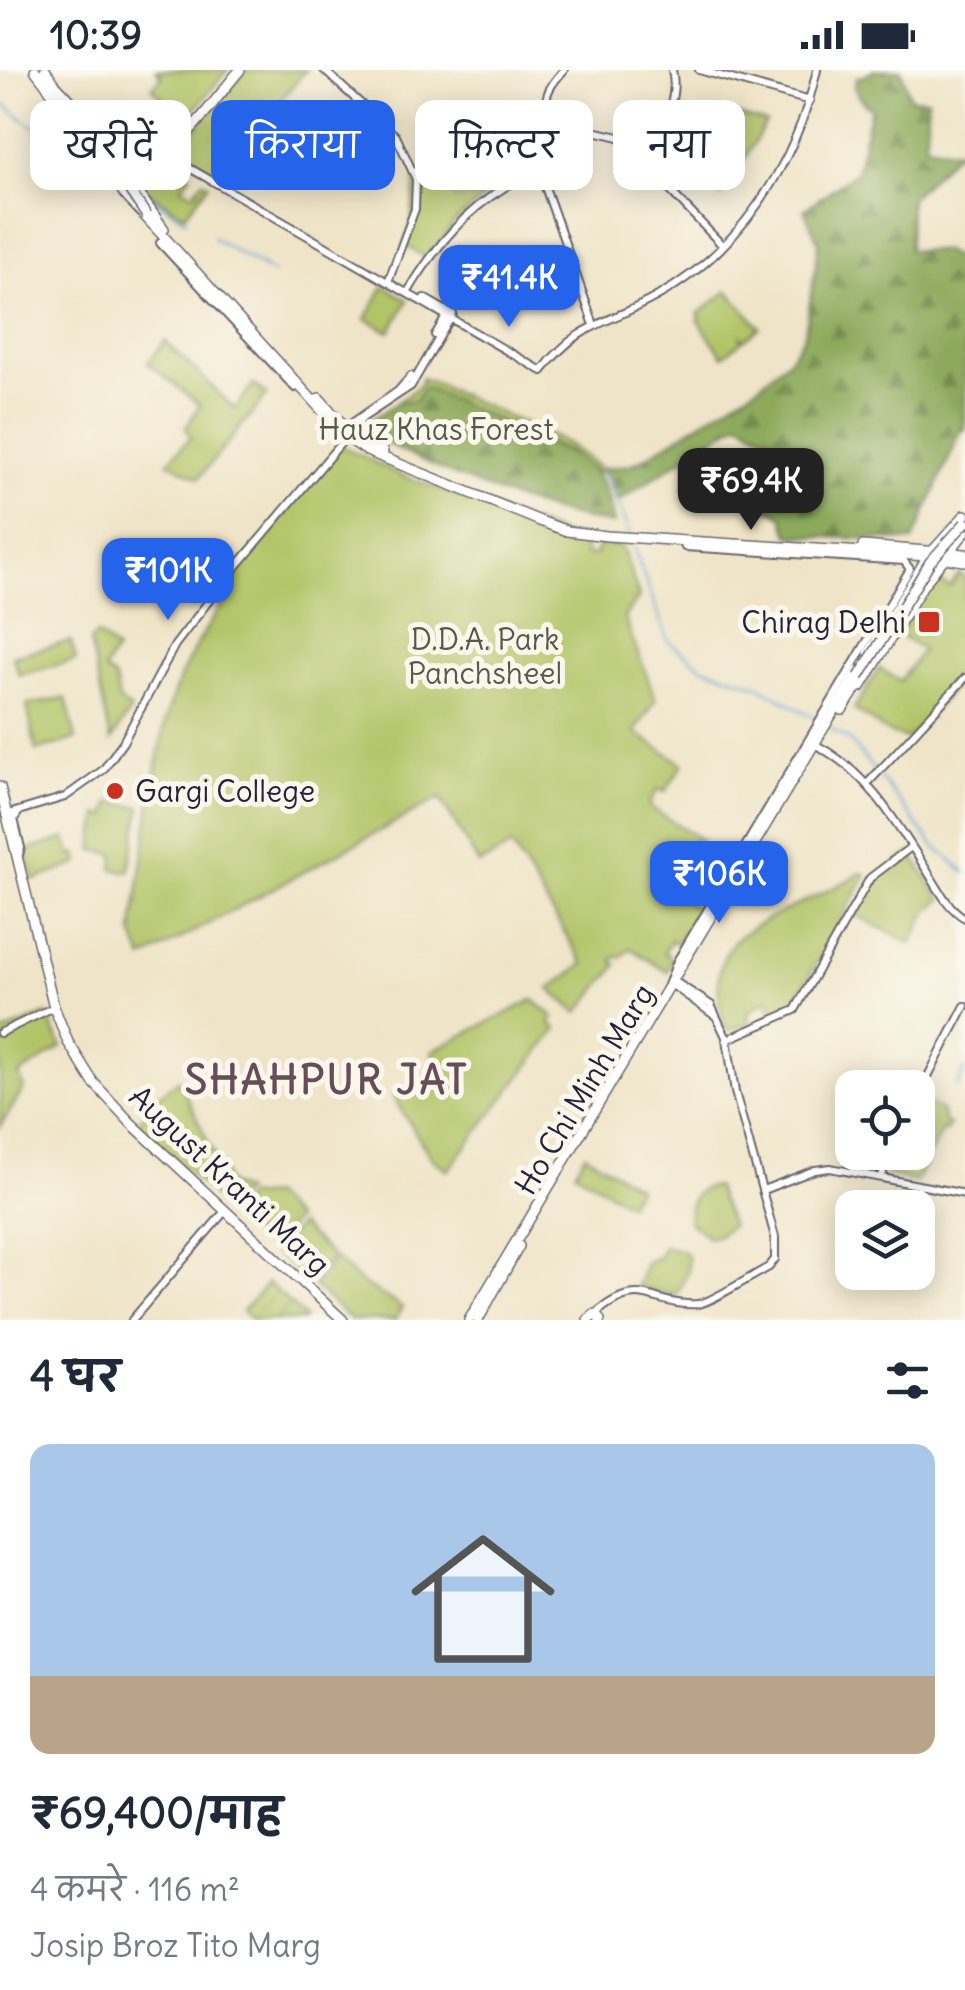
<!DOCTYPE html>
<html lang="hi">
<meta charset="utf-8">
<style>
body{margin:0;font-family:Delius,"Playpen Sans Deva",sans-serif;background:#f2f2f3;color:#1f2937;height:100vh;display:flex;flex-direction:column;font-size:38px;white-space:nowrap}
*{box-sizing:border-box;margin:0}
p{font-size:32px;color:#747a83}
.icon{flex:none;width:55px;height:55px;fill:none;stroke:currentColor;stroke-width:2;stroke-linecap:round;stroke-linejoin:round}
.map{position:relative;height:1250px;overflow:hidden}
.sheet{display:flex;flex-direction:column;background:#fff;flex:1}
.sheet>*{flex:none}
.top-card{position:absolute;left:30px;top:30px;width:905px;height:90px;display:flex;gap:20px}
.buttons{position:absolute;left:835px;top:1000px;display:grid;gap:20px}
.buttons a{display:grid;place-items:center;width:100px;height:100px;border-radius:20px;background:#fff;box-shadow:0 5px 25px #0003;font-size:50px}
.price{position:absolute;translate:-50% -85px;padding:0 22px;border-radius:20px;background:#2563eb;color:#fff;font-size:32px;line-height:65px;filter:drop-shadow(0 2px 5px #0008)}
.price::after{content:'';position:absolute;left:50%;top:60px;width:30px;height:22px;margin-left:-15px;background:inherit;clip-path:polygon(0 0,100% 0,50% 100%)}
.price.on{background:#222;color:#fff}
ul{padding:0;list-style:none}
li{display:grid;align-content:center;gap:20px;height:530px;padding:0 30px}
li+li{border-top:2px solid #e0e1e3}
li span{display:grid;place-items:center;height:310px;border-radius:20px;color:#555}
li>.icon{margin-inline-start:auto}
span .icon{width:180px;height:180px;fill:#fffc;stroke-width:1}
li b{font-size:42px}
h2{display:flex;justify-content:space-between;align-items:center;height:120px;padding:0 30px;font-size:42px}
.chip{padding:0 35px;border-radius:20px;background:#fff;box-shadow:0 5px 25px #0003;font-size:35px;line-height:90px}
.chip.on{background:#2563eb;color:#fff}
.status{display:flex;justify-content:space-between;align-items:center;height:70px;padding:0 50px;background:#fff;direction:ltr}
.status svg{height:28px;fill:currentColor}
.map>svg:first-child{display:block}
.forest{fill:url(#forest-firs);stroke:#58664c;stroke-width:2.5}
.park{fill:#b2c467;stroke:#6a7351;stroke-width:2.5}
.garden{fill:url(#garden-furrows);stroke:#6a7351;stroke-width:2.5}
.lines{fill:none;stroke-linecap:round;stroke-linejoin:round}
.stream{stroke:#5ba4d2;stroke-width:2.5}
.minor-casing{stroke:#6a666c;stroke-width:10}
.major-casing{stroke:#6a666c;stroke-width:12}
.minor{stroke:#fff;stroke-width:6}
.major{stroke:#fff;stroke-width:9}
.major-bridge-casing{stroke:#6a666c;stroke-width:12;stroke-linecap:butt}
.major-bridge{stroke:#fff;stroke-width:9}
.poi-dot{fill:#c8321e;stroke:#fbf7ec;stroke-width:4}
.labels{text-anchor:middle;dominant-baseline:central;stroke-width:10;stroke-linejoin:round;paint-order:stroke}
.park-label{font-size:30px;fill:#545b4a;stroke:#fbf7ec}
.poi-label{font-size:30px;fill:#22223b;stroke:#fbf7ec;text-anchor:end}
.street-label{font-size:30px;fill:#22223b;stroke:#fbf7ec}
.district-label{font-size:40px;font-weight:bold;letter-spacing:2.5px;fill:#674d58;stroke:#fbf7ec}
</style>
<div class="status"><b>10:39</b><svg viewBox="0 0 49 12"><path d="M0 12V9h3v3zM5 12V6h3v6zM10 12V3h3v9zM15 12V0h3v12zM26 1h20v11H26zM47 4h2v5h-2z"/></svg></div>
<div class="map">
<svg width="965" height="1250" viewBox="0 0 965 1250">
<defs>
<pattern id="forest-firs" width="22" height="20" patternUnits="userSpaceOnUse" patternTransform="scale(2.5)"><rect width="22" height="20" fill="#8daa5c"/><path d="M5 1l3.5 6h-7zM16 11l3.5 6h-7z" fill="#738a4d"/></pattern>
<pattern id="garden-furrows" width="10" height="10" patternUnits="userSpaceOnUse" patternTransform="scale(2.5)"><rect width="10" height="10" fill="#b2c467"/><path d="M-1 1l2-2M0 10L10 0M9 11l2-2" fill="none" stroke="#99a85a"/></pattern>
</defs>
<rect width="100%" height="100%" fill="#fbf7ec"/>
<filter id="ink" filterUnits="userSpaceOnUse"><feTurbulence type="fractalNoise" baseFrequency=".01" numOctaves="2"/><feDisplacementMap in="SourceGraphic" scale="20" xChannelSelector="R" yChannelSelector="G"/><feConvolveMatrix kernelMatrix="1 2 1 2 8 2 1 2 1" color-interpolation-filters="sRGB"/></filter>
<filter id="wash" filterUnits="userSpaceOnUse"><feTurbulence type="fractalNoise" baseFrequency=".0048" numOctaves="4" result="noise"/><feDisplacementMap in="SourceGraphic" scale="40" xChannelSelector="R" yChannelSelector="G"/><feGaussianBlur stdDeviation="2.25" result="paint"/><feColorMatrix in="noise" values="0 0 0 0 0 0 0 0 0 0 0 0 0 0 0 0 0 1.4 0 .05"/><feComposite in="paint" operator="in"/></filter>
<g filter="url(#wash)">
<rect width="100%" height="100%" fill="#efe4c7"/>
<path class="forest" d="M 873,0 L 901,0 L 910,28 L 928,29 L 926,75 L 958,81 L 910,128 L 909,180 L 945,181 L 951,186 L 965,186 L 965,360 L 962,359 L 913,471 L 789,465 L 783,446 L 759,434 L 759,412 L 788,386 L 782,375 L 739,352 L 617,432 L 602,399 L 630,395 L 643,389 L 758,316 L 791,287 L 805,264 L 819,173 L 804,140 L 856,102 L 871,38 L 866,35 L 854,18 L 857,7 L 863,7 Z
M 424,317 L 582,389 C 603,408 609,426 614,454 C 527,441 436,399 358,359 L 397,333 L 415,331 Z"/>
<path class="park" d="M 156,0 L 228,0 L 179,57 L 170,46 L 162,52 L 155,44 L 145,51 L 140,44 L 162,28 L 152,17 L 162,7 Z
M 245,0 L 306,0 L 217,105 L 175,82 Z
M 103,32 L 118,32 L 138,61 L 117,74 L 91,41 Z
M 738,45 L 766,53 L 722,126 L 703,105 L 727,72 Z
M 525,61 L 546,83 L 539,97 L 486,122 L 462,93 Z
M 165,93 L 190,105 L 182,117 L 193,124 L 203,111 L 209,114 L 185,145 L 138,116 L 138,110 Z
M 426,102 L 435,105 L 456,128 L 486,126 L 456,151 L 427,188 L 404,175 L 411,157 L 416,105 Z
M 384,216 L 408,230 L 390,262 L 366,249 Z
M 728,221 L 760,257 L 744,270 L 741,266 L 741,272 L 723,286 L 698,251 L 701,248 L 698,244 Z
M 165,271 L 235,339 L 253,314 L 267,325 L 199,408 L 168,392 L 191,367 L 186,358 L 200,335 L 148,293 Z
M 422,308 L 565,372 L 602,399 L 598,403 L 571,383 L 424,317 L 415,331 L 397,333 L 419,316 Z
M 340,375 L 401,405 L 585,472 L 585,485 L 596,485 L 598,474 L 622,477 L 639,527 L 624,547 L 656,630 L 635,662 L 683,694 L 665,722 L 658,719 L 650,733 L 651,738 L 702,770 L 694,771 L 668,815 L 672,824 L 703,842 L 693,859 L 687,857 L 677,874 L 671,870 L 664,882 L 674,890 L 667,902 L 630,878 L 621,888 L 617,886 L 613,891 L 617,895 L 578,943 L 550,919 L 584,894 L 512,776 L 479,794 L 440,728 L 143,889 L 133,864 L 134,851 C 144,785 152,718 165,653 C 175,608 203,561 230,524 L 225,516 Z
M 959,504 L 965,507 L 965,605 L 907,669 L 887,662 L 854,639 L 879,598 L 900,611 L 922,580 L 899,565 L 933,508 L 950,517 Z
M 97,564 L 116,580 L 104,600 L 115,609 L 119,630 L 131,640 L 111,671 L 90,571 Z
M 71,571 L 76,590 L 19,605 L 13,586 Z
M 66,628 L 76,669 L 36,681 L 27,635 Z
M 110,732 L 141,737 L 129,802 L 113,799 L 115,784 L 93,780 L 99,745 L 107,746 Z
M 66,768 L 71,785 L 77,784 L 80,793 L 34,810 L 25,781 Z
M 910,783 L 942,829 L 928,841 L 911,873 L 854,844 L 874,810 Z
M 861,803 L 866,805 L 792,937 L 774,944 L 767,929 L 748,942 L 750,953 L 727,961 C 717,934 712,898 733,873 C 751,851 832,822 861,803 Z
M 533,930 L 554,947 L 550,953 L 557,959 L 448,1100 L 432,1089 L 393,1027 L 440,1001 L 432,981 Z
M 46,944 L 62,977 L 19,1005 L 24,1018 L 0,1057 L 0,964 Z
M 179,1010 L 228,1114 L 244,1122 L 226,1138 L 139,1055 C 143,1036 163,1021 179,1010 Z
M 918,1029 L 941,1041 L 945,1052 L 949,1055 L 946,1061 L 942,1060 L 916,1112 L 886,1104 L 890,1083 L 918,1082 Z
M 585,1084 L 638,1117 L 628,1134 L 575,1101 Z
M 715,1116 L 731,1155 L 717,1166 L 708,1167 L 688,1151 C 690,1131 693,1118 715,1116 Z
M 271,1125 L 295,1150 L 270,1178 L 231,1143 L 246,1127 Z
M 299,1155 L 333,1187 L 308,1213 L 274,1182 Z
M 663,1176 L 683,1181 L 688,1187 L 688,1201 L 676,1226 L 637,1217 L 646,1192 L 659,1187 Z
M 336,1189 L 361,1213 L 402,1237 L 395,1250 L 351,1250 L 313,1216 Z"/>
<path class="garden" d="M 268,1213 L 305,1248 L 303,1250 L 252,1250 L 242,1241 Z"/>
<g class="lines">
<path class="stream" d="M 0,31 L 27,52 L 94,92
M 142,121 L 186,150
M 213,168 L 273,203
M 601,401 L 612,418 L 630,466
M 632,473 L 668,571 L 703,597 L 757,615 L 820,651
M 830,658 L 849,670 L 875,701
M 880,707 L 933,775 L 965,802
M 957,1017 L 965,999"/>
</g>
</g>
<g filter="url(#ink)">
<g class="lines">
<defs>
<path id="minor" d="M 324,0 L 396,66 L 416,109 L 415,139 L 388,212
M 564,0 C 535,31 548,35 564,67
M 699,0 L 810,31
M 620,67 C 659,72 680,34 672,0
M 167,85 L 542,301 C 579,252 606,255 656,227 C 741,180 796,93 817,0
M 166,169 L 160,173 L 295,318 L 300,315
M 409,220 C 443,164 481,123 543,98
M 424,228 L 452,244
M 594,255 L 545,117 L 546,90 L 564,67 L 589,60 L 619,67 L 723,176
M 435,265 L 449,242
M 346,357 L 398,321 L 411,306
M 349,362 L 364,347 L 411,316 L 453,244
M 818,676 C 868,703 896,752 926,799 C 937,816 947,838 965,848
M 867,714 L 965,608
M 5,745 L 65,727 L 103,700 L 123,672 L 175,575 L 221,515 L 346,367
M 18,788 L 21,778 L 14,749 L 18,743
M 675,917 L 714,945
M 667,918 L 677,891 L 910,499 L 904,491 L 685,477 L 684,472
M 0,963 L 54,937
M 726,970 L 795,940 L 870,808 L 911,777
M 918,1025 L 965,936
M 882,1107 L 888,1082
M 763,1120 L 815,1100 L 830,1098 L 965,1124
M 595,1244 C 642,1204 650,1237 698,1234 C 710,1233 755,1204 769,1197 L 775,1189 L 775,1167 L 735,1022 L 727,969 L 711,935 L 677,913
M 132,1250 L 225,1141"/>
<path id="major" d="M 35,0 L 109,98 L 124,124 L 166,169 L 346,367 L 367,381 L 540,451 L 567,461 L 607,466 L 928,486 L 965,491
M 45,0 L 58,18
M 55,14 L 78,38 L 164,159
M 124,110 C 164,104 214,30 240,0
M 319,328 L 353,366 L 383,382
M 863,476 L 965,484
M 869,583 L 928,486 L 965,445
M 861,617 L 923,515 L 965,462
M 842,640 L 862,610
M 0,717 L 54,937 L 68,972 L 93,1012 L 131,1053 L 343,1250
M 469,1250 L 858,601
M 478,1250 L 519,1176
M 588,1250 L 595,1244 L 600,1250"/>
</defs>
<use href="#minor" class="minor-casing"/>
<use href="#major" class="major-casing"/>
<use href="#minor" class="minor"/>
<use href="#major" class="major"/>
<defs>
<path id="major-bridge" d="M 87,58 L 147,146
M 859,607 L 930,492 L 965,453"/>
</defs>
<use href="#major-bridge" class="major-bridge-casing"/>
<use href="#major-bridge" class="major-bridge"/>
</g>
</g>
<g class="poi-dot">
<rect x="917" y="540" width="24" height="24" rx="5"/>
<circle cx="115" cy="721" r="10"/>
</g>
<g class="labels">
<g class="park-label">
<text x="436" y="359">Hauz Khas Forest</text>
<text x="485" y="569">D.D.A. Park<tspan x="485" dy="34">Panchsheel</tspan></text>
</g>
<g class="poi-label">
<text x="906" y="552">Chirag Delhi</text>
<text x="135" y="721" text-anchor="start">Gargi College</text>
</g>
<g class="street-label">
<text transform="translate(584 1019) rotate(-59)">Ho Chi Minh Marg</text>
<text transform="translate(230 1110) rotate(43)">August Kranti Marg</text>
</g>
<g class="district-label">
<text x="327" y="1010">SHAHPUR JAT</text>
</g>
</g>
</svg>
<div class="buttons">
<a><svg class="icon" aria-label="locate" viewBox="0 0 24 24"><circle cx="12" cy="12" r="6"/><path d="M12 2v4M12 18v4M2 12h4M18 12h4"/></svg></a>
<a><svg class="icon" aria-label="layers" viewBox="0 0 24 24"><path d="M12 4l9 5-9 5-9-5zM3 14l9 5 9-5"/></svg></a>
</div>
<b class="price" style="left:509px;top:260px">₹41.4K</b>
<b class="price on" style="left:751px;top:463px">₹69.4K</b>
<b class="price" style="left:168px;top:553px">₹101K</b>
<b class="price" style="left:719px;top:856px">₹106K</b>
<div class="top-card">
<a class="chip">खरीदें</a>
<a class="chip on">किराया</a>
<a class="chip">फ़िल्टर</a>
<a class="chip">नया</a>
</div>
</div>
<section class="sheet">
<h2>4 घर<svg class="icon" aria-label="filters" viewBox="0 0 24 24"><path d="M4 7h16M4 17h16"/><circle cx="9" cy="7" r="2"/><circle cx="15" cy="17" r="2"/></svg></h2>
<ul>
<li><span style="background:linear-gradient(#a9c7e8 75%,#b9a48a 0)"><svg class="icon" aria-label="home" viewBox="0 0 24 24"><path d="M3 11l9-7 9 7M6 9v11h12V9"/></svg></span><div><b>₹69,400/माह</b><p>4 कमरे · 116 m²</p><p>Josip Broz Tito Marg</p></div></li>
</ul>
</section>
